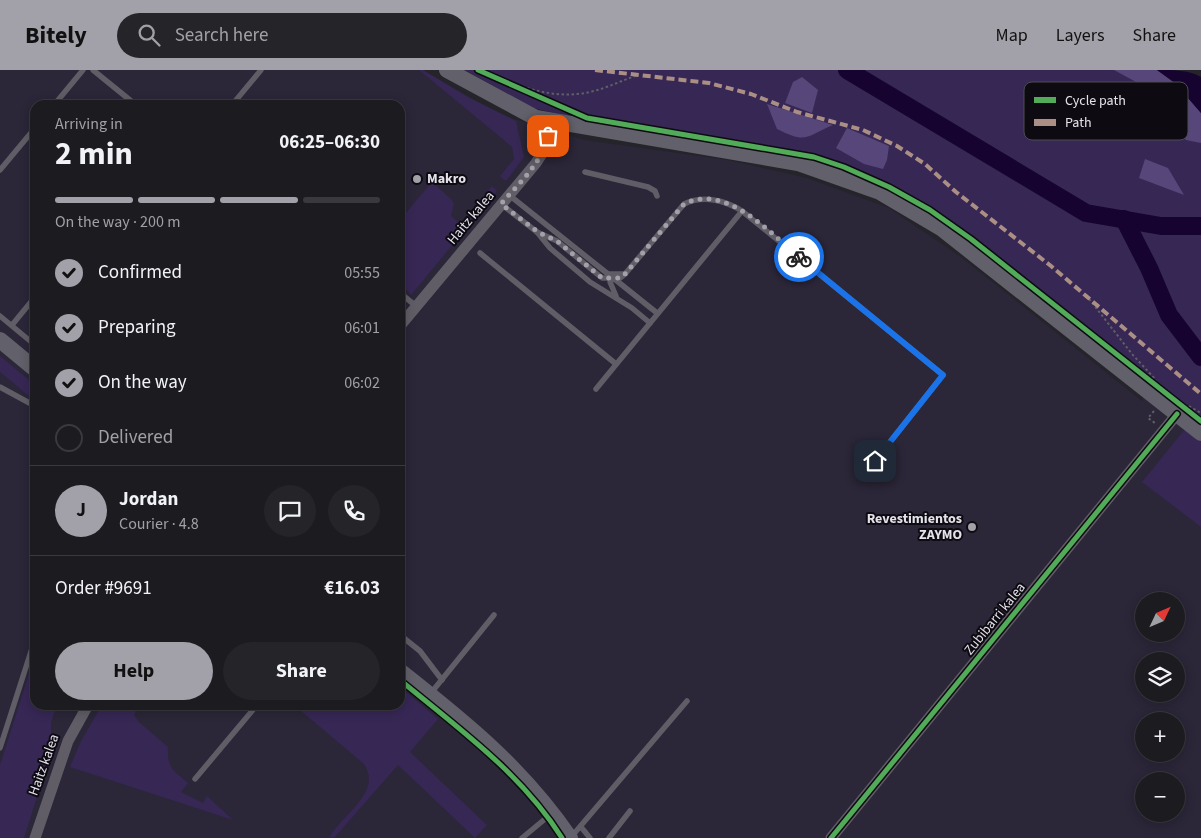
<!DOCTYPE html>
<meta charset="utf-8">
<style>
body{margin:0;font-family:"Source Sans 3",sans-serif;background:#252429;color:#f1f3f6;height:100vh;display:flex;flex-direction:column;font-size:19px;white-space:nowrap}
*{box-sizing:border-box;margin:0}
p{font-size:16px;color:#a0a1a5}
.icon{flex:none;width:28px;height:28px;fill:none;stroke:currentColor;stroke-width:2;stroke-linecap:round;stroke-linejoin:round}
.map{position:relative;flex:1;overflow:hidden}
.sheet{position:absolute;left:30px;top:30px;width:375px;height:610px;display:flex;flex-direction:column;background:#1c1b20;border-radius:15px;box-shadow:0 2px 12px #0003,0 0 0 1px #3a393e}
.sheet>*{flex:none}
.needle{width:32px;rotate:46deg}
.buttons{position:absolute;left:1135px;top:522px;display:grid;gap:10px}
.buttons a{display:grid;place-items:center;width:50px;height:50px;border-radius:50%;background:#1c1b20;box-shadow:0 2px 12px #0003,0 0 0 1px #3a393e;font-size:25px}
.pin{position:absolute;display:grid;place-items:center;width:42px;height:42px;color:#fff;margin:-21px;border-radius:10px;box-shadow:0 2px 8px #0006}
.courier{position:absolute;display:grid;place-items:center;width:50px;height:50px;margin:-25px;border:4px solid #1a73e8;border-radius:50%;background:#fff;color:#222;box-shadow:0 1px 6px #0007}
.head em{font-style:normal;font-weight:700}
.head div{display:flex;flex-direction:column-reverse}
.head{display:flex;align-items:center;justify-content:space-between;height:85px;padding:0 25px}
h1{font-size:32px;font-weight:700;line-height:38px}
.bar{display:grid;grid-template-columns:repeat(4,1fr);gap:8px 5px;align-content:center;height:60px;padding:0 25px}
.bar i{height:6px;border-radius:4px;background:#3a393e}
.bar .on{background:#a2a0a8}
.bar p{grid-column:span 4}
.line{display:flex;align-items:center;gap:12px;padding:0 25px;border-top:1px solid #3a393e}
.line div{flex:1}
.round{display:grid;place-items:center;flex:none;width:52px;height:52px;border-radius:26px;background:#252429}
ol{padding:0 25px;list-style:none}
li{display:flex;align-items:center;gap:15px;height:55px}
li p{margin-inline-start:auto}
li .icon{padding:5px;border-radius:50%;background:#a2a0a8;color:#111;stroke-width:4}
li:last-child{color:#a0a1a5}
li i{width:28px;height:28px;border:2px solid #3a393e;border-radius:50%}
.button{display:flex;gap:10px;margin-top:auto;padding:10px 25px}
.button a{flex:1;height:58px;border-radius:30px;background:#a2a0a8;color:#111;font-size:20px;font-weight:700;line-height:58px;text-align:center}
.button a+a{background:#252429;color:#f1f3f6}
header{display:flex;align-items:center;gap:30px;box-sizing:border-box;height:70px;padding:0 25px;background:#a2a0a8;color:#111}
header strong{font-size:24px}
nav{display:flex;gap:28px;margin-inline-start:auto;font-size:18px}
.search{width:350px;height:45px;background:#252429;display:flex;align-items:center;gap:12px;box-sizing:border-box;padding:0 18px;border-radius:28px;color:#a0a1a5;font-size:19px}
.map>svg:first-child{display:block}
</style>
<header>
<strong>Bitely</strong>
<div class="search"><svg class="icon" aria-label="search" viewBox="0 0 24 24"><circle cx="10" cy="10" r="6"/><path d="M15 15l6 6"/></svg>Search here</div>
<nav><a>Map</a><a>Layers</a><a>Share</a></nav>
</header>
<div class="map">
<svg width="1201" height="768" viewBox="0 0 1201 768">
<rect width="100%" height="100%" fill="#25242a"/>
<path fill="#2b2638" fill-rule="evenodd" d="M0 0H423L490 39 511 48 584 70 728 90 807 108 889 138 961 187 1142 331 1150 308 1201 348V768H0ZM35 35H400V635H35ZM1144 531H1176V564H1144ZM1144 591H1176V624H1144ZM1144 651H1176V684H1144ZM1144 711H1176V744H1144Z"/>
<g fill="#362754">
<path d="M419 0H423L468 27 516 51 524 87 507 110H504L500 106 514 89 512 77Z"/>
<path d="M465 0H1157L1201 43V348L951 152C918 130 883 107 844 94 793 77 738 71 685 62 646 56 606 53 569 40L567 46 533 38Z"/>
<path d="M432 112 452 130 454 134 451 146 460 154 492 116 497 121 411 225 400 212V150Z"/>
<path d="M0 286 35 315V331L0 302Z"/>
<path d="M1185 359 1201 372V457L1142 412Z"/>
<path d="M35 585V635H59C50 648 49 659 54 674L24 768H0V695Z"/>
<path d="M400 617 438 649 410 682 487 755 475 768 398 695 335 767 329 768C341 745 383 723 364 694L294 635H400Z"/>
<path d="M102 635H138L134 645 139 652 168 677C167 698 173 700 188 713L181 722 203 733 207 726 233 750 70 697 81 671Z"/>
</g>
<g fill="#56467a">
<path d="M1114 0H1157L1175 13 1201 43V73L1186 70 1160 41 1147 18Z"/>
<path d="M802 7 818 20 812 43 785 33 793 12Z"/>
<path d="M767 34 833 55C805 67 807 74 777 59Z"/>
<path d="M847 58 889 76 887 90 883 99 864 94 836 78Z"/>
<path d="M1145 89 1168 98 1184 125 1139 108Z"/>
</g>
<path fill="#160330" d="M1157 0C1172 0 1190 0 1201 7V43L1175 13Z"/>
<g fill="none" stroke-linecap="round" stroke-linejoin="round">
<g stroke="#160330" stroke-width="18">
<path d="M847 0 1086 143 1161 156H1201"/>
<path d="M1124 149 1149 198 1169 245 1201 287"/>
</g>
<g stroke="#605e66" stroke-width="2" stroke-dasharray="2.5 2.5" stroke-linecap="butt">
<path d="M486 0C518 18 558 31 594 21 609 17 623 10 638 5"/>
<path d="M1086 225 1132 284 1156 310"/>
<path d="M1189 336 1201 343"/>
<path d="M1154 341 1148 348 1155 353"/>
</g>
<g stroke="#605d66" stroke-width="5.5">
<path d="M93 0 136 35"/>
<path d="M54 35 83 0"/>
<path d="M232 35 261 0"/>
<path d="M0 100 35 58"/>
<path d="M585 102 648 117 655 121 657 126"/>
<path d="M509 125 608 204H625L620 208H602L557 171 537 162"/>
<path d="M501 134 537 162 550 178 590 212 632 238 650 253"/>
<path d="M480 183 616 294"/>
<path d="M625 204 684 134C703 125 725 130 742 141L943 305 875 391"/>
<path d="M615 206 610 212 616 226"/>
<path d="M612 207 657 243"/>
<path d="M400 223 416 236"/>
<path d="M0 246 35 275"/>
<path d="M12 255 35 227"/>
<path d="M0 317 35 336"/>
<path d="M596 319 742 141"/>
<path d="M400 565 420 581 442 610"/>
<path d="M431 623 494 545"/>
<path d="M0 678 35 569"/>
<path d="M195 709 257 635"/>
<path d="M581 757 590 768"/>
<path d="M572 766 687 631"/>
<path d="M522 768 551 744"/>
<path d="M609 768 630 741"/>
</g>
<g stroke="#605d66" stroke-width="11">
<path d="M400 256 536 93 545 79 551 52"/>
<path d="M35 768 68 671 88 635"/>
<path d="M831 768 1177 344"/>
</g>
<g stroke="#62606a" stroke-width="16">
<path d="M447 0 536 48 798 93 880 122 941 158 1201 363"/>
<path d="M0 270 35 299"/>
<path d="M400 601C466 653 522 698 570 768"/>
</g>
<path stroke="#ac8f84" stroke-width="4" stroke-dasharray="8 4" stroke-linecap="butt" d="M595 0 709 13 751 24 797 42 863 60 897 76 925 94 956 122 1051 196 1201 324"/>
<g stroke="#0d0b11" stroke-width="8">
<g id="cycleway">
<path d="M478 0 587 48 814 87 844 97 889 117 930 140 971 169 1201 351"/>
<path d="M400 610C458 658 521 703 562 768"/>
<path d="M831 768 1177 344"/>
</g>
</g>
<use href="#cycleway" stroke="#51ab58" stroke-width="5"/>
</g>
<g fill="none" stroke-linecap="round" stroke-linejoin="round">
<path stroke="#a2a0a8" stroke-width="5" stroke-dasharray="0 9" d="M548 66C542 93 519 113 501 134L538 162 557 171 602 208H620L625 204 684 134C726 113 770 163 799 187"/>
<path stroke="#1a73e8" stroke-width="6" d="M799 187 943 305 875 391"/>
</g>
<g fill="#a2a0a8" stroke="#0d0b11" stroke-width="2">
<circle cx="417" cy="109" r="5"/>
<circle cx="972" cy="457" r="5"/>
</g>
<g text-anchor="middle" dominant-baseline="central" stroke-width="4" stroke-linejoin="round" paint-order="stroke">
<g font-size="14" font-weight="bold" fill="#e5e2ec" stroke="#0d0b11" text-anchor="start">
<text x="427" y="109">Makro</text>
<text x="962" y="449" text-anchor="end">Revestimientos<tspan x="962" dy="16">ZAYMO</tspan></text>
</g>
<g font-size="14" fill="#e5e2ec" stroke="#0d0b11">
<text transform="translate(471 148) rotate(-50)">Haitz kalea</text>
<text transform="translate(995 549) rotate(-51)">Zubibarri kalea</text>
<text transform="translate(44 695) rotate(-70)">Haitz kalea</text>
</g>
</g>
<rect x="1024" y="12" width="164" height="58" rx="8" fill="#0d0b11" stroke="#4e4c53" stroke-width="1"/>
<rect x="1034" y="27" width="22" height="6" fill="#51ab58"/>
<rect x="1034" y="49" width="22" height="7" fill="#ac8f84"/>
<g font-size="14" fill="#e5e2ec">
<text x="1065" y="35">Cycle path</text>
<text x="1065" y="57">Path</text>
</g>
</svg>
<div class="buttons">
<a><svg class="needle" viewBox="-14 -14 28 28"><path d="M0-13l5 13h-10z" fill="#e53935"/><path d="M0 13l5-13h-10z" fill="#a0a1a5"/></svg></a>
<a><svg class="icon" aria-label="layers" viewBox="0 0 24 24"><path d="M12 4l9 5-9 5-9-5zM3 14l9 5 9-5"/></svg></a>
<a>+</a>
<a>−</a>
</div>
<div class="pin" style="left:548px;top:66px;background:#ea580c"><svg class="icon" aria-label="bag" viewBox="0 0 24 24"><path d="M5 8h14l-1 12H6zM9 8a3 3 0 0 1 6 0"/></svg></div>
<div class="pin" style="left:875px;top:391px;background:#1f2937"><svg class="icon" aria-label="home" viewBox="0 0 24 24"><path d="M3 11l9-7 9 7M6 9v11h12V9"/></svg></div>
<div class="courier" style="left:799px;top:187px"><svg class="icon" aria-label="bike" viewBox="0 0 24 24"><circle cx="6" cy="16" r="4"/><circle cx="18" cy="16" r="4"/><path d="M6 16l4-8h5l3 8M10 8l3 8H6M13 5h3"/></svg></div>
<section class="sheet">
<div class="head"><div><h1>2 min</h1><p>Arriving in</p></div><em>06:25–06:30</em></div>
<div class="bar"><i class="on"></i><i class="on"></i><i class="on"></i><i></i><p>On the way · 200 m</p></div>
<ol>
<li><svg class="icon" aria-label="check" viewBox="0 0 24 24"><path d="M5 12l5 5 9-10"/></svg>Confirmed<p>05:55</p></li>
<li><svg class="icon" aria-label="check" viewBox="0 0 24 24"><path d="M5 12l5 5 9-10"/></svg>Preparing<p>06:01</p></li>
<li><svg class="icon" aria-label="check" viewBox="0 0 24 24"><path d="M5 12l5 5 9-10"/></svg>On the way<p>06:02</p></li>
<li><i></i>Delivered</li>
</ol>
<div class="line" style="height:90px"><b class="round" style="background:#a2a0a8;color:#111">J</b><div><b>Jordan</b><p>Courier · 4.8</p></div><a class="round"><svg class="icon" aria-label="chat" viewBox="0 0 24 24"><path d="M4 5h16v11H9l-5 4z"/></svg></a><a class="round"><svg class="icon" aria-label="phone" viewBox="0 0 24 24"><path d="M5 4h4l2 5-3 2q2 4 5 5l2-3 5 2v4C11 20 4 13 5 4z"/></svg></a></div>
<div class="line" style="height:65px"><div>Order #9691</div><b>€16.03</b></div>
<div class="button"><a>Help</a><a>Share</a></div>
</section>
</div>
